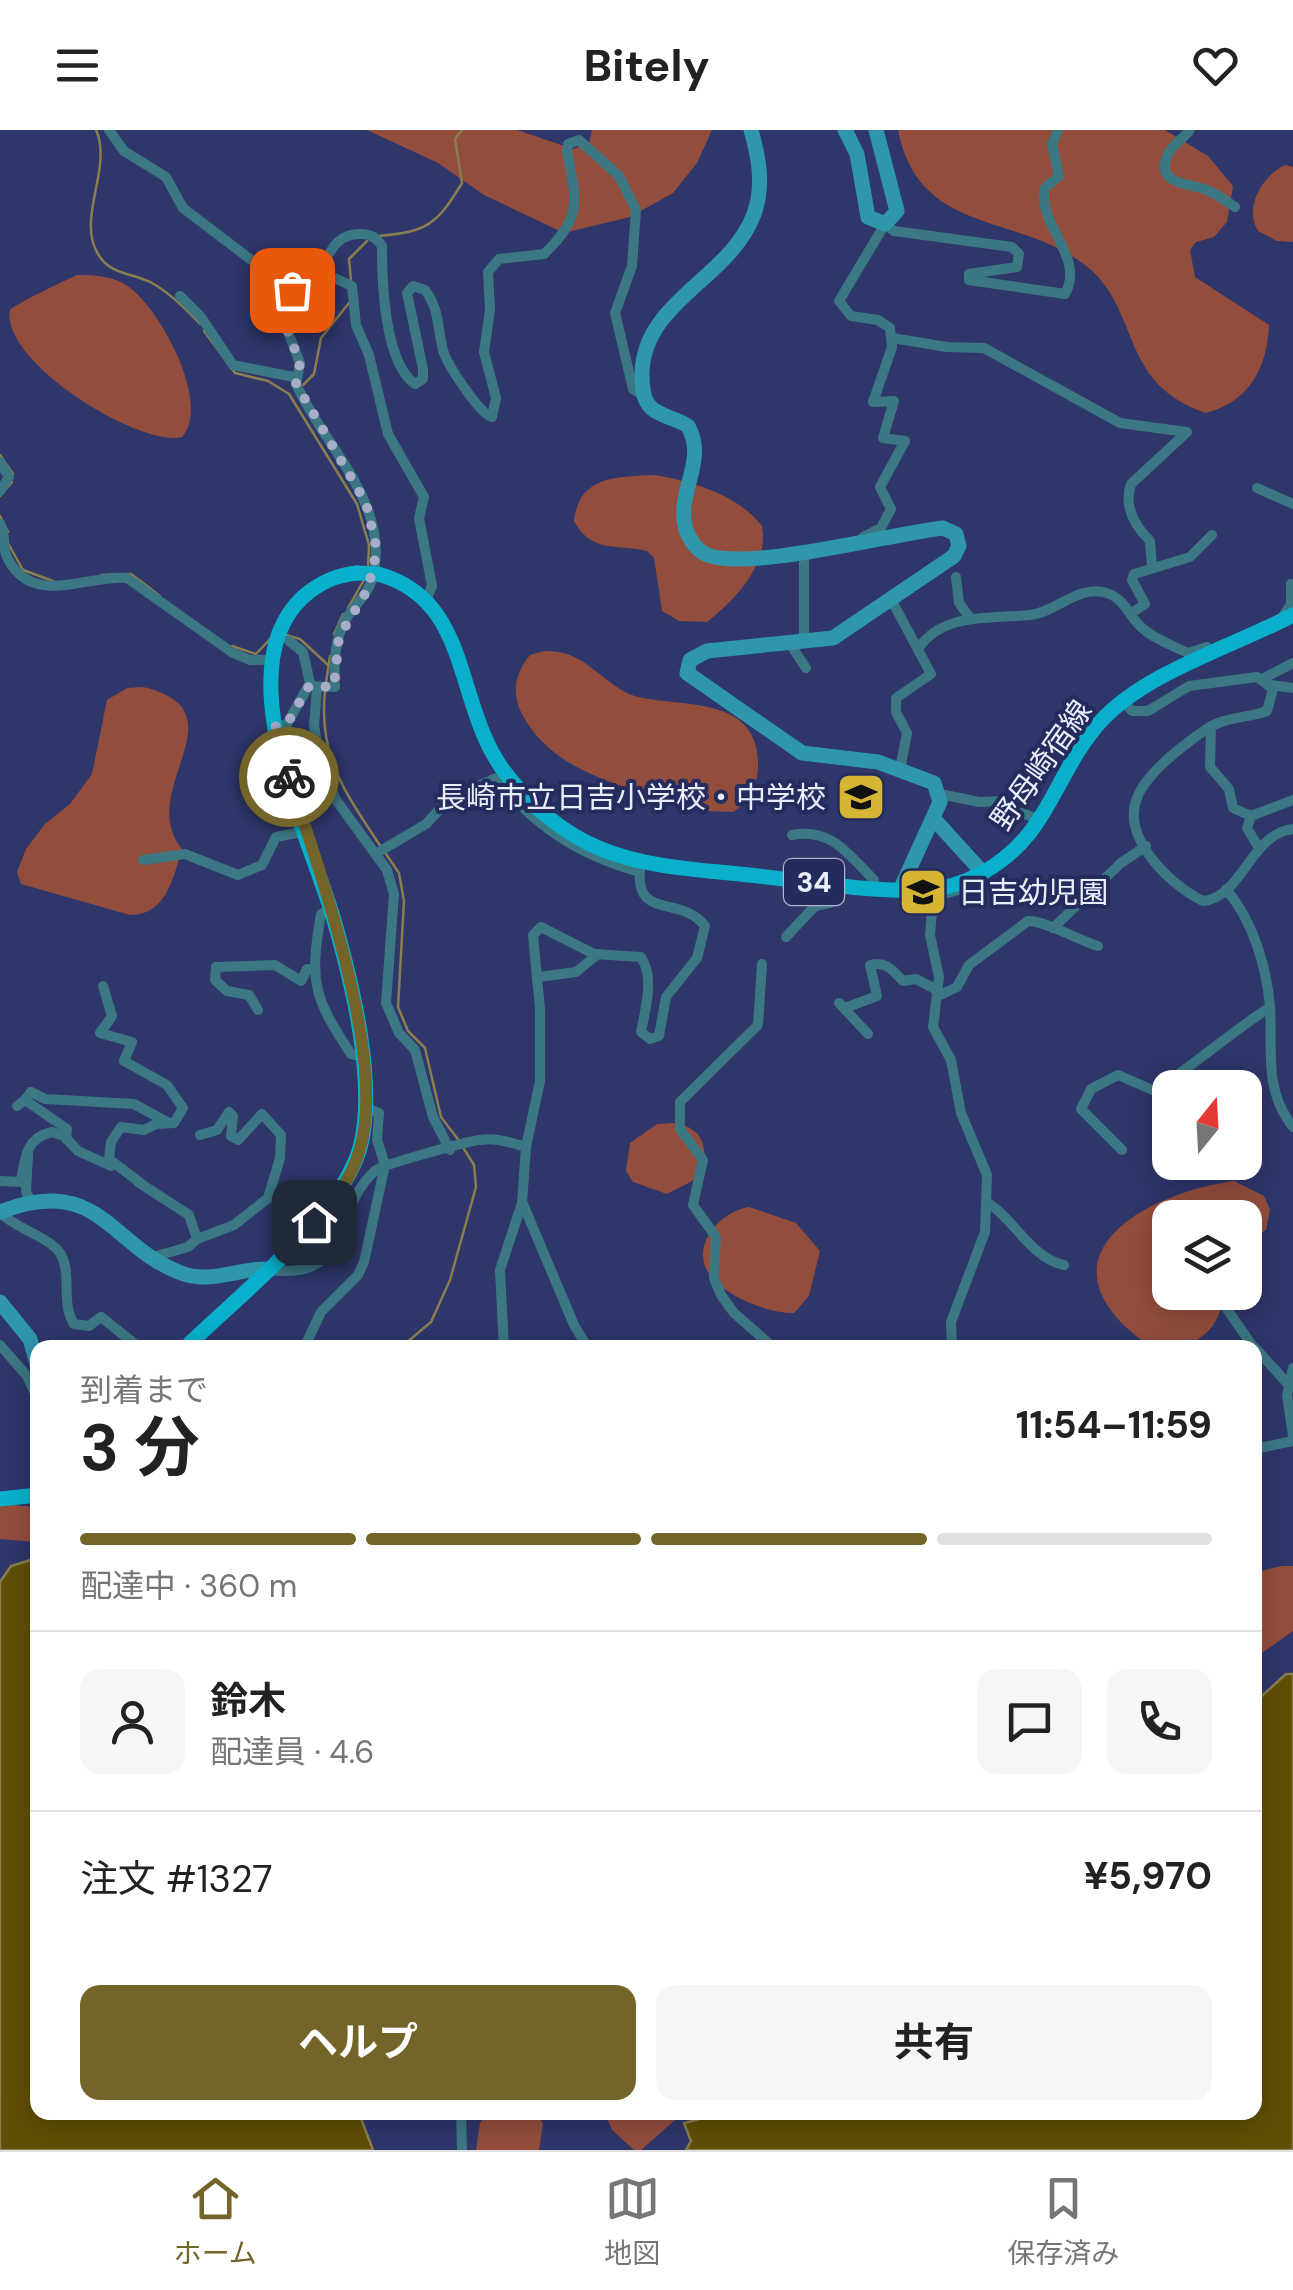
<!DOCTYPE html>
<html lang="ja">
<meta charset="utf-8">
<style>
body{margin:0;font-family:"DM Sans","Noto Sans JP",sans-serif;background:#f6f6f6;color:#222;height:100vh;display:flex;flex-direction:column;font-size:38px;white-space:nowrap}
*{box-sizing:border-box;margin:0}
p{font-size:32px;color:#767676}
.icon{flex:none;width:55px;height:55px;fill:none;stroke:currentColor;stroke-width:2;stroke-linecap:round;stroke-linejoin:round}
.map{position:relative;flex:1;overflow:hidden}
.panel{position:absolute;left:30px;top:1210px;width:1232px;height:780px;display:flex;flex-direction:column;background:#fff;border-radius:20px;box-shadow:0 5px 25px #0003}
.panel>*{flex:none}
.needle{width:65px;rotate:18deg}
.controls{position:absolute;left:1152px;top:940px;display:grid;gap:20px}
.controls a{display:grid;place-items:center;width:110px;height:110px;border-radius:20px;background:#fff;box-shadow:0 5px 25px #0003;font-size:50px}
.pin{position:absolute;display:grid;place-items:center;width:85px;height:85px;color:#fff;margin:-42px;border-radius:20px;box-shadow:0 5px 15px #0006}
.courier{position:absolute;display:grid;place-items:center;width:100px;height:100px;margin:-50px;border:8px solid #73642a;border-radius:50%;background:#fff;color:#222;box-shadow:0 2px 12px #0007}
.overview em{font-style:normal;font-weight:700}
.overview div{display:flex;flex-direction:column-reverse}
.overview{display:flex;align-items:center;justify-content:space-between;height:170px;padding:0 50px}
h1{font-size:65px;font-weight:700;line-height:75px}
.bar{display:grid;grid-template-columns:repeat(4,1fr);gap:15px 10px;align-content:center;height:120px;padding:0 50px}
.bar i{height:12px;border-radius:8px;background:#e0e0e0}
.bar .active{background:#73642a}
.bar p{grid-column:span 4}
.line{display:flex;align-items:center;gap:25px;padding:0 50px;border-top:2px solid #e0e0e0}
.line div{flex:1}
.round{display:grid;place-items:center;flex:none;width:105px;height:105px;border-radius:20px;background:#f6f6f6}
.primary-button{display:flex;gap:20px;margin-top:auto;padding:20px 50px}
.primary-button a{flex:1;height:115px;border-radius:20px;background:#73642a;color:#fff;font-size:40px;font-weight:700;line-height:115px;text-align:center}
.primary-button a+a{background:#f6f6f6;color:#222}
header{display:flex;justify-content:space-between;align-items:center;height:130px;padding:0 50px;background:#fff;font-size:45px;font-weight:700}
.menu{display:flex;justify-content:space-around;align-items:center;height:140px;border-top:2px solid #e0e0e0;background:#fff;font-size:28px;color:#767676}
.menu a{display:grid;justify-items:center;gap:5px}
.menu .active{color:#73642a}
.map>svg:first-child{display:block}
</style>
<header><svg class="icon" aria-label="menu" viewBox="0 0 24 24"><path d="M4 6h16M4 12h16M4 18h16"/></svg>Bitely<svg class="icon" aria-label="heart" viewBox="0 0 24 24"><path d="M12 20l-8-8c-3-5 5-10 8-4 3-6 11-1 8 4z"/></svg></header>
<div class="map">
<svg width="1293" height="2020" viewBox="0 0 1293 2020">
<rect width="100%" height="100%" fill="#2e366a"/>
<g fill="#934d3d">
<path d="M367 0H517L573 19 589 13 592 0H712L697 33 673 63 630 87 564 103 484 65 438 33Z"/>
<path d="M898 0H1165L1208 26 1233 56 1227 92 1214 107 1196 112 1190 120 1195 147 1269 195C1267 238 1250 271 1206 283 1117 253 1142 179 1085 135 1016 82 919 106 898 0Z"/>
<path d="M1285 35 1293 37V112L1277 111 1258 101C1243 77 1263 45 1285 35Z"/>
<path d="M77 145C95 145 114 146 129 157 160 179 212 274 182 307 141 318 0 232 10 180 15 174 66 150 77 145Z"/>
<path d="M655 345C693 352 737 364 762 396 770 434 734 471 707 492L679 491 662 481 654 428 647 421C616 414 591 423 574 391 579 345 617 347 655 345Z"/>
<path d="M544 521C582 520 595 545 625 562 661 582 761 556 758 637 757 657 750 671 733 682L707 681C641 659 555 650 521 582 511 561 516 542 530 525Z"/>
<path d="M143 557C246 581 134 660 182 719 173 749 166 785 130 785L21 754 17 742 26 719 45 694 70 674 92 644 107 570 127 558Z"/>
<path d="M673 993C705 998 708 1018 702 1046L667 1064 633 1052 626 1041 630 1013 657 994Z"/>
<path d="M1234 1051 1264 1066 1270 1080 1266 1100 1245 1113V1088H1170V1162L1223 1163C1222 1204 1187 1225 1148 1215 1030 1130 1140 1064 1234 1051Z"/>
<path d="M749 1077 796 1093 820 1121 809 1166 794 1183C769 1183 733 1169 715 1151 685 1122 717 1082 749 1077Z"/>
<path d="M0 1374 37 1377V1412L0 1409Z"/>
<path d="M1282 1436H1293V1501L1255 1528V1442Z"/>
<path d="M487 1983H534L543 1993 539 2020H476L480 1993Z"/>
<path d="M605 1983 606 1982 683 1983 641 2020H634L612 2000Z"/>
</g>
<g fill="#5f4e04" stroke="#897e4e" stroke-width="2.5">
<path d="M37 1428 38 1982 359 1983 373 2020H0V1452L11 1436Z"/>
<path d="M1286 1544H1293V2020H686L691 2011 684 1993 723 1983 1255 1982V1572Z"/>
</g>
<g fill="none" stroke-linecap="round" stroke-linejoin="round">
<g stroke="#897e4e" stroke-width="2.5">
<path d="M96 0C113 38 76 88 98 124 111 146 132 142 152 153 170 163 186 179 200 194"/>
<path d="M378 106C428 102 437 94 462 53L455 9 462 0"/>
<path d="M351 150 349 129 367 111"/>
<path d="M204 201 235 243 268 251 289 264 357 374 369 415 368 438"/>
<path d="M303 255 314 244 321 208 349 173"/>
<path d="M0 325 13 344"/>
<path d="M0 366 12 352"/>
<path d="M0 386 8 402"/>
<path d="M9 415 23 440 53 451"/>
<path d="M101 445 131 444 160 466"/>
<path d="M348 478 364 450"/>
<path d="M334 504 343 484"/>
<path d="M286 505 300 509 328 535"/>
<path d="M232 516 256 524 273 506"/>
<path d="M326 553 330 526"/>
<path d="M325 561C318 628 346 663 381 717"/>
<path d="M386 724 399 743 404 771 398 877 408 901 425 918 441 987 460 1012"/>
<path d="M400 1218 431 1192 450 1150 476 1057 474 1035 464 1019"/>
</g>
<g stroke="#3c7784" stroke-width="10">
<path d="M109 0 124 21 166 47 183 78 292 161"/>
<path d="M1190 0C1184 8 1173 14 1168 24 1154 55 1189 53 1207 60 1217 64 1226 71 1235 77"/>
<path d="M319 141 352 156 356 195 369 225 388 304 424 367 419 388 432 456 427 468"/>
<path d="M180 166 201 187 233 235 294 247"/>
<path d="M892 208 947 217 984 218 1120 293 1187 302 1131 354C1123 377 1135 396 1150 411L1152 435"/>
<path d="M0 332 9 347 0 361"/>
<path d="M1257 358 1293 374"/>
<path d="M0 394C7 405 1 419 9 431 35 477 89 444 127 448L233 523 250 530H273"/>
<path d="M863 407 881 398 891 379 880 357 905 311 883 308 894 271 873 272 892 217 890 198 878 190 851 186 839 171 885 94 894 101 1012 117 1019 124 1017 137 969 144V150L1065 164C1086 127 1036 94 1045 58L1059 46 1052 14 1058 0"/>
<path d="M804 422V505L809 511"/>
<path d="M956 447 959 473 970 488"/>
<path d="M892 471 931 544 896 568V582L907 603 900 640"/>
<path d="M1132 483 1145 474 1132 450 1134 444 1190 427 1212 405"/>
<path d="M1280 491 1291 474V454"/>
<path d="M790 514 806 538"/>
<path d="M918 519C942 482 992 489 1030 485 1054 483 1078 456 1103 462 1125 467 1127 484 1141 497 1154 509 1173 516 1188 523L1207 517"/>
<path d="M1264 548 1293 533"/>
<path d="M1271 555 1293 558"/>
<path d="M309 556 335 557C334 534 334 510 346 489 354 475 367 466 372 450 393 375 324 317 296 254L300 233 276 171C284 160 293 164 304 157 329 143 325 102 362 104 371 104 377 108 382 116 382 151 384 232 415 254L423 249V239L407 163 413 156 425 160C440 180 437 197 443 220 446 233 481 286 492 287L496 268 484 222 490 180 488 142 499 129 544 124C584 86 576 69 567 21L568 14 579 10 619 46 636 80 632 136 615 183 633 259 644 266"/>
<path d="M317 557 314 596 321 635 336 670 387 740 394 764 386 873 399 903 415 920 433 987 450 1020"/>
<path d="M1123 572 1132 581H1148L1189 556 1257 547 1273 559 1267 581C1249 588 1225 587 1208 598 1186 613 1146 643 1137 668 1121 708 1171 756 1203 771 1243 767 1250 704 1293 699"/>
<path d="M1211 596 1210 637 1229 659 1233 678 1251 686 1247 698 1259 718"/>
<path d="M275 597 287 594 310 553 303 522 289 511"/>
<path d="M940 664 979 672 1006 671 1016 681 1041 690"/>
<path d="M1251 686 1293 670"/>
<path d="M792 705C831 697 849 725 874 750L875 758"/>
<path d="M377 723 426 694 450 668 496 648C535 697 579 725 640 742"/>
<path d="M143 730 185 724 238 745 262 735 276 707 306 701"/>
<path d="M1226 759C1253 791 1266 835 1270 876 1273 919 1263 960 1293 997"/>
<path d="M924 769 986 753 983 743"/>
<path d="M933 769 930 805 939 847 933 897 951 930 961 983 987 1045 985 1102 951 1192 952 1218"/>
<path d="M331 779 321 784C309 853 314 868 351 924L361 926"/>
<path d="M1053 798 1121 733 1146 716"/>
<path d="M786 807 815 776 830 773 831 754"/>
<path d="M762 834 758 895 680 972V999L703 1030 693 1075 716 1107 714 1148 721 1165 734 1183 774 1218"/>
<path d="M539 847 576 842 598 824"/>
<path d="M103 856 112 886 100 903 132 912 124 931 167 955 183 978 174 993 156 994 144 1000 121 997 111 1012 109 1029 143 1055"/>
<path d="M938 866 957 857 969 835 1028 791C1044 790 1078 810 1098 816"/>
<path d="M839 873 868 904"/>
<path d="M845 878 877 866 870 835C887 831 892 840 903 851L916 849 937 860"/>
<path d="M258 880 249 865 227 861 215 850 216 837 275 835 301 851 307 839 315 840"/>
<path d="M25 970 31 962 45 969 134 974 167 992"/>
<path d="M17 976 25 970 67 999 66 1009"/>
<path d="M1122 1020 1081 979 1091 959 1118 945 1155 961C1195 934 1229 904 1270 877"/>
<path d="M28 1024 26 1062 33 1074"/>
<path d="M0 1051 21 1052C25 1029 25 1008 52 1002L64 1006 78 1021 111 1036"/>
<path d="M138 1052 189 1085 197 1109 188 1117 153 1127"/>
<path d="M987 1072C1014 1089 1032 1129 1064 1135"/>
<path d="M523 1074 574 1195 588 1218"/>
<path d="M0 1083C17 1099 49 1107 60 1123 73 1144 60 1172 74 1194L89 1196 101 1187 140 1218"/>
<path d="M197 1109 234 1095 268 1068 280 1028 281 1005 262 984 238 1010 231 1006 233 986 229 982 217 1000 200 1005"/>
<path d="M269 1140C355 1151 329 1081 376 1040 382 1035 468 1011 480 1010 495 1007 512 1013 526 1017"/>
<path d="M1215 1162 1254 1218"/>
<path d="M0 1215 27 1246 38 1270"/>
<path d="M304 1218 321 1182 358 1145 364 1132 385 1035 377 1010 379 983 365 977"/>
<path d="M504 1218 500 1140 522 1073 526 1017 540 951V879L533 805 541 797 594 824 641 827C655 848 645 880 641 902L650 909 659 906 666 867 697 828 705 796C679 763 631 793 641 732"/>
<path d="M1255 1218 1289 1255"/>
<path d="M1293 1238 1287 1265 1293 1306"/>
<path d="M1255 1319 1293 1311"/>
<path d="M461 1982 462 2020"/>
</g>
<g stroke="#2e97ac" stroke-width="15">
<path d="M751 0C759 28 764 56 754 84 730 149 643 171 642 244 642 254 642 266 648 274 656 286 676 288 688 296 708 332 675 362 686 400 690 410 695 419 705 424 745 443 894 403 943 398L956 404 959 416 954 426 833 508 707 521 690 530 687 543 802 623 878 632 934 653 940 672 900 760"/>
<path d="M845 0 857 24 868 87 885 94 897 81 876 0"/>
<path d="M934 689 983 743"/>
<path d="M0 1082C99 1043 111 1117 181 1143 209 1154 237 1139 265 1139"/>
<path d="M0 1172 30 1209 38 1237"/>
</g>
<g stroke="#08b0cb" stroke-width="15">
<path d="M378 444C474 470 453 578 507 645 531 676 564 704 601 719 650 739 706 740 758 746 812 752 869 762 924 760 944 759 964 753 982 743 1051 705 1053 644 1101 591 1146 542 1234 516 1293 485"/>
<path d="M185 1218C237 1167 345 1083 361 1014 376 949 352 853 334 790 310 707 225 539 303 467 319 453 335 445 357 443"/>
<path d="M0 1369 38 1365"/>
</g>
<path stroke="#08b0cb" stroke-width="15" d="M357 443 378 444"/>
</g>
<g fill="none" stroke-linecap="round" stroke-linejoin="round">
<path stroke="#a8aec8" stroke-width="10" stroke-dasharray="0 18" d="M289 647 274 597 287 594 309 556 334 557 339 507 368 459 377 420 366 373 296 254 300 233 276 171 292 160"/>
<path stroke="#73642a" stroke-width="12" d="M289 647C318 738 389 930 359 1022 351 1049 334 1072 314 1092"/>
</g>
<defs>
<g id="school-square" transform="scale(2.5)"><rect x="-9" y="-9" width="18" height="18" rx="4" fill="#d6b534" stroke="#242c5e"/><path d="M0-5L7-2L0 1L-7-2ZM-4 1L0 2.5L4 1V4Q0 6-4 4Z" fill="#111"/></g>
</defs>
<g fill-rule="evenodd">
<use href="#school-square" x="861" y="667"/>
<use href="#school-square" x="923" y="762"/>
</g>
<g text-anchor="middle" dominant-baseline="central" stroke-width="8" stroke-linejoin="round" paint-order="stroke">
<rect fill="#242c5e" stroke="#afb4cc" stroke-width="2.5" x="784" y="729" width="60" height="46" rx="8"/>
<g font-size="28" font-weight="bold" fill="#eaeefb">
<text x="814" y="752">34</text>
</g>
<g font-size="30" fill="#eaeefb" stroke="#242c5e">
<text transform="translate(1041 635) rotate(-55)">野母崎宿線</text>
</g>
<g font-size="30" fill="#eaeefb" stroke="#242c5e" text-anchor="end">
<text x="826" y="667">長崎市立日吉小学校・中学校</text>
<text x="958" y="762" text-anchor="start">日吉幼児園</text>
</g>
</g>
</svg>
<div class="controls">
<a><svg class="needle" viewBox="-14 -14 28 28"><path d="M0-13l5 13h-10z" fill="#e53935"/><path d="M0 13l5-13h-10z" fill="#767676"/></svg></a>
<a><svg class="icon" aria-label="layers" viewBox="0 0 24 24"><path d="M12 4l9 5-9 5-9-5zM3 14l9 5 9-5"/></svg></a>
</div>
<div class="pin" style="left:292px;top:160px;background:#ea580c"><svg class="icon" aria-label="bag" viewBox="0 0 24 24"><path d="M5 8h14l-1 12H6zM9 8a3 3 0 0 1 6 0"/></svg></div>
<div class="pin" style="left:314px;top:1092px;background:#1f2937"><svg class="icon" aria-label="home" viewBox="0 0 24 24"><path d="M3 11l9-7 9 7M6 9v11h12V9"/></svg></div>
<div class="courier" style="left:289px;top:647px"><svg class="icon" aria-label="bike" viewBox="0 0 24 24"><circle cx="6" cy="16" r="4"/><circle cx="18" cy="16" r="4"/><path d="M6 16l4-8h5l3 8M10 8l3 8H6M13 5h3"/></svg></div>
<section class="panel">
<div class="overview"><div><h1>3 分</h1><p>到着まで</p></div><em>11:54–11:59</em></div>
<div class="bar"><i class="active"></i><i class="active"></i><i class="active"></i><i></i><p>配達中 · 360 m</p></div>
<div class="line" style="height:180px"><a class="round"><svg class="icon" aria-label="person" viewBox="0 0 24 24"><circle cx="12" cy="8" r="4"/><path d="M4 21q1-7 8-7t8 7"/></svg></a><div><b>鈴木</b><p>配達員 · 4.6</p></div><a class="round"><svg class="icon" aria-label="chat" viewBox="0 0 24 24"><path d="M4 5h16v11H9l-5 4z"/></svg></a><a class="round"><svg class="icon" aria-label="phone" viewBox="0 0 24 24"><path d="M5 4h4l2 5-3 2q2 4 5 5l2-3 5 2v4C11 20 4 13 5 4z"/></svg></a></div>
<div class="line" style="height:130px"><div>注文 #1327</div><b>¥5,970</b></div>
<div class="primary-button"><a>ヘルプ</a><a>共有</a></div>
</section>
</div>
<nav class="menu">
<a class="active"><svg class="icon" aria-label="home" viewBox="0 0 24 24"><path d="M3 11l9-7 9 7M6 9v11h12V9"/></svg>ホーム</a>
<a><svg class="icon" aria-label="map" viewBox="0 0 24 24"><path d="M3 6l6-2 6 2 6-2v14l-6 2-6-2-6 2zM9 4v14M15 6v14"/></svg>地図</a>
<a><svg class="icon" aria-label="saved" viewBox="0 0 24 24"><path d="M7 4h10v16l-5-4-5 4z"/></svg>保存済み</a>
</nav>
